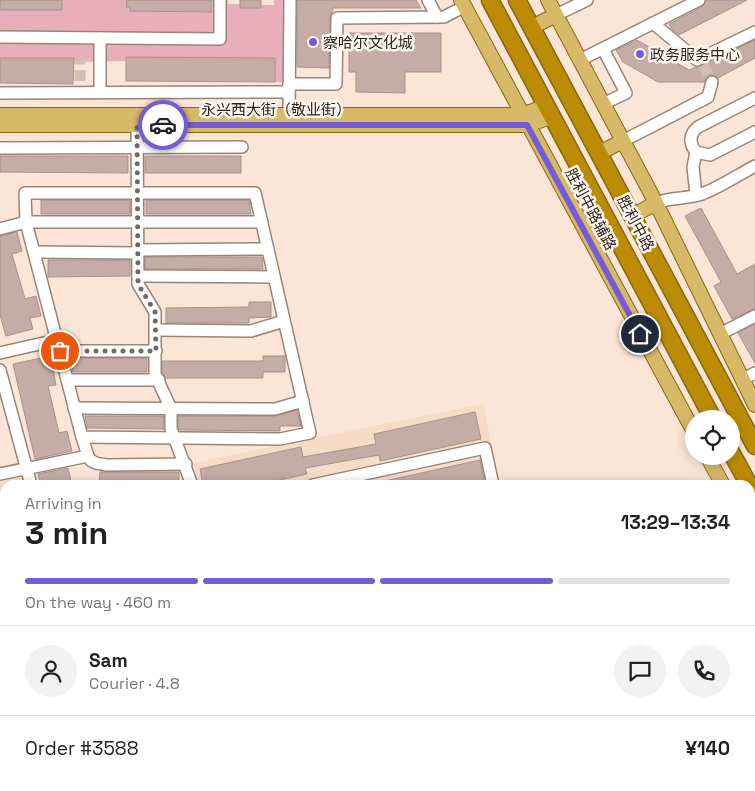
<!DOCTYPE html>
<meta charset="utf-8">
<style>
body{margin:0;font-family:"Space Grotesk","Noto Sans SC",sans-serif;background:#f2f2f2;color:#222;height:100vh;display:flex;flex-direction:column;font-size:19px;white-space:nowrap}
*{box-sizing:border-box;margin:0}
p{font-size:16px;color:#767676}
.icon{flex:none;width:28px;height:28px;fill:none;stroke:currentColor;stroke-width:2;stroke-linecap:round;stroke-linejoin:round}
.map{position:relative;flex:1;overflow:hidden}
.side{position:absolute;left:0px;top:480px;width:755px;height:311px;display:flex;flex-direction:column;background:#fff;border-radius:15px 15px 0 0;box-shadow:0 2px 12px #0003}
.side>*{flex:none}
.fabs{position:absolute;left:685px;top:410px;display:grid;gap:10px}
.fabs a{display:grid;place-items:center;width:55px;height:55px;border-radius:50%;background:#fff;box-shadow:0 2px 12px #0003;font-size:25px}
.pin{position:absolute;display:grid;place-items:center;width:42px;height:42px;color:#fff;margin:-21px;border:2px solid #fff;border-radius:50%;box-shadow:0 1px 5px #0007}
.courier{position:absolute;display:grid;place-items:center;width:50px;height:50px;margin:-25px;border:4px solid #755cd6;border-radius:50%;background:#fff;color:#222;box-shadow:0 1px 6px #0007}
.summary em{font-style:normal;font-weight:600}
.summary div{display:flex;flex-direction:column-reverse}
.summary{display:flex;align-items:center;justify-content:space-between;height:85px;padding:0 25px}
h1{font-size:32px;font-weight:600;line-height:38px}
.bar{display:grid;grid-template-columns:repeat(4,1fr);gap:8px 5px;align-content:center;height:60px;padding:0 25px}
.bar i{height:6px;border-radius:4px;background:#e0e0e0}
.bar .on{background:#755cd6}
.bar p{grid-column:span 4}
.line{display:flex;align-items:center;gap:12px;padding:0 25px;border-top:1px solid #e0e0e0}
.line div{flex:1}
.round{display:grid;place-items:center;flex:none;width:52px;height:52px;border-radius:26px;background:#f2f2f2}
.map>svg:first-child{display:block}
</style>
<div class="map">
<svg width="755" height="791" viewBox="0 0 755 791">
<rect width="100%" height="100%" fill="#fae5d6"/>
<g fill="#f6dbc6">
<path d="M483 404 500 485H198L193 463Z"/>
<path d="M0 658H5V786H705V791H0Z"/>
</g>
<path fill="#e8aeb9" d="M62 0H127L126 7H130V11L213 12 214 9H218V0H228V4H240L241 8H261V5H274V0H286L285 82H275V58L73 62 0 58V10H61Z"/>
<g fill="#c5aca6" stroke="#aa918c">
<rect x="0" y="0" width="62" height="10"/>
<path d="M127 0H212V12L130 11V7H126Z"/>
<rect x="240" y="0" width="21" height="8"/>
<path d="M297 0H416L421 8H333L330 18 329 68 297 67Z"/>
<path d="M706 0H747L679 35 671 28 669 24 702 7Z"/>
<path d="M349 33H441V72H405V93L356 92V72H349Z"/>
<path d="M637 40 689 70 755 40V58L718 78 710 75 704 82H658L623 62 616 50Z"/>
<path d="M126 57 275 58V82L126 81Z"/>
<path d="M0 58H74L73 84 0 83Z"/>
<path d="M0 156H128V173L0 172Z"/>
<rect x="145" y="156" width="96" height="17"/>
<rect x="41" y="200" width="89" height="14"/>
<path d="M146 200H249L251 214H146Z"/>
<path d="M701 208 737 274 755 264V309L732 319 714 286 721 282 685 216Z"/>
<path d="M17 232 22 251 12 254 25 299 36 296 41 316 30 318 33 329 6 336 0 315V236Z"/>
<path d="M145 257H262L263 269H145Z"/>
<path d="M48 260H130V276L48 277Z"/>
<path d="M249 302H271V317L249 318V323H166V308L249 307Z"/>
<path d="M755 324V363L738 333Z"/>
<path d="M263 356H285V372H263V378H166L162 372V361H263Z"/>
<path d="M41 358 44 367 52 365 56 385 48 386 59 433 67 431 72 451 35 459 13 364Z"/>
<path d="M69 358H147V372H73Z"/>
<path d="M297 410 301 426H280V431L180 430 178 428V416H275Z"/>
<path d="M475 412 481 439 380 461 379 455 305 468 307 474 257 485H203L200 469 301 447 303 457 376 444 374 434Z"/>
<path d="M85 416H164V429L87 428Z"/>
<path d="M480 460 485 485H380V482Z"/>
<path d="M68 468 72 485H41L38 474Z"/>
<path d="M100 472H179V485H99Z"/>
</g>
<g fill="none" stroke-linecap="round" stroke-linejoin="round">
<g stroke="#d1bfb1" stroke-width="11" stroke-dasharray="11 5.5" stroke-linecap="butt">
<path d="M703 65 712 82"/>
<path d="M80 81V60"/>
</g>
<g stroke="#988577" stroke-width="14">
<g id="minor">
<path d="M428 0 437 17"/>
<path d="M556 15 587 0"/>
<path d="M653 23 697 60 755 32"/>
<path d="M0 37 220 39V0"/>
<path d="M100 38V92"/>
<path d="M603 49 626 93 603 104"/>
<path d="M580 60 699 0"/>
<path d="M289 84H336L337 18 444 17 465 6"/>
<path d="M0 93 289 92"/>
<path d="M755 98 698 127C689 134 689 144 696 152L710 155 755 132"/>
<path d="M289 114 290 0"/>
<path d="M137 125 138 284 155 312V374L171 409V429L192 485"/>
<path d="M623 141 708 97 712 82"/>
<path d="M0 148 242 147"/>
<path d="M25 193H255L310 433 280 439 82 437 26 222Z"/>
<path d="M696 195 693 167 696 152"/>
<path d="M656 203C671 197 687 199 702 194 720 187 738 175 755 166"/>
<path d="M0 229 26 222H262"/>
<path d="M137 250 268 249"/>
<path d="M34 252 137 253"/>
<path d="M138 276 274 277"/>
<path d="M156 330 251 331 284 321"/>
<path d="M720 334 755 316"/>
<path d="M59 351H156"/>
<path d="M0 353 57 340"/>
<path d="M0 370 31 485"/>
<path d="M743 379 755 373"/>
<path d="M67 380H159"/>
<path d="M74 408 275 409 303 401"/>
<path d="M88 456C91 464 100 464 108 465L186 464"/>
<path d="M0 474 88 456 82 437"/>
<path d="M313 485 485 448 493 485"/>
<path d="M0 771H5"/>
<path d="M198 786 204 791"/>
<path d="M311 786 312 791"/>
<path d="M432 786V791"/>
<path d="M509 786V791"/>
<path d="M599 786V791"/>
<path d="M678 786V791"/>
<path d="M36 791V786"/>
<path d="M713 791V786"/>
</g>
</g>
<g stroke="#89680d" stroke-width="16">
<g id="major">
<path d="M461 0 694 432"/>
<path d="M548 0 656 203 755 405"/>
<path d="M532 27 556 15"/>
<path d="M0 115H522L546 106"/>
<path d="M0 125H527L551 117"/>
<path d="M599 153 623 141"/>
<path d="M632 216 656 203"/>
<path d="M707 456 723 485"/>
<path d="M750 536 755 545"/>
<path d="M0 537 5 556"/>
<path d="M0 589 5 602"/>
<path d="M750 598H755"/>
<path d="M0 616H5"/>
</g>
</g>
<g stroke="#89680d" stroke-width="19">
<g id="highway">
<path d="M490 0 713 419"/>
<path d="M517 0 755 446"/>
<path d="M731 452 749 485"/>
<path d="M750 589 755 587"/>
<path d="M750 618 755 620"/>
</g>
</g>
<use href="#minor" stroke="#fff" stroke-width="11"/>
<use href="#major" stroke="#d6ba68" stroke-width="14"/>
<use href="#highway" stroke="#bb8c03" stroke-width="16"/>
<g stroke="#81736a" stroke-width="2.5" stroke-dasharray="2.5 5" stroke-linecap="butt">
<path d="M324 786V791"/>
<path d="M550 786V791"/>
<path d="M395 787V791"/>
<path d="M474 791V786"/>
<path d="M649 791V786"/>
</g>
</g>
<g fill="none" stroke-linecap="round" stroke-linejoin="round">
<path stroke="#75685f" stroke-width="5" stroke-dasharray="0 9" d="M60 351H156L155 312 138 284 137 125H163"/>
<path stroke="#755cd6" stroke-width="6" d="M163 125H527L640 334"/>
</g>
<g fill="#755cd6" stroke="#fef5ef" stroke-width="2">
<circle cx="313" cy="42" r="5"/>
<circle cx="640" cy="54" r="5"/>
</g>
<g text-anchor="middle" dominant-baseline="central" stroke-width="5" stroke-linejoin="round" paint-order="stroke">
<g font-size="15" fill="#2d251f" stroke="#fef5ef" text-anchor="start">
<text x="323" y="42">察哈尔文化城</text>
<text x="650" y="54">政务服务中心</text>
</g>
<g font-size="15" fill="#2d251f" stroke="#fef5ef">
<text x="276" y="109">永兴西大街（敬业街）</text>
<text transform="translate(591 209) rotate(62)">胜利中路辅路</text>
<text transform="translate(636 223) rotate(62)">胜利中路</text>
</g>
</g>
</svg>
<div class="fabs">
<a><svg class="icon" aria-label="locate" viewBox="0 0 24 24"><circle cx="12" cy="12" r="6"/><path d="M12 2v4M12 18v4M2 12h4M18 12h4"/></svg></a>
</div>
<div class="pin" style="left:60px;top:351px;background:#ea580c"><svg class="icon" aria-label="bag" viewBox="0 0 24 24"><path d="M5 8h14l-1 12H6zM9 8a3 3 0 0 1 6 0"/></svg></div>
<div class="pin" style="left:640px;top:334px;background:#1f2937"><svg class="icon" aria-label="home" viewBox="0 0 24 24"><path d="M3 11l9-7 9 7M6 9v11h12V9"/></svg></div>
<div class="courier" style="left:163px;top:125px"><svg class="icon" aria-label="car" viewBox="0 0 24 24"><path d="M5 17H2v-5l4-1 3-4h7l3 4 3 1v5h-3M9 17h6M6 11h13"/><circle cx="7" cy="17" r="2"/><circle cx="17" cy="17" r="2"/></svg></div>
<section class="side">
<div class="summary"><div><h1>3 min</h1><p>Arriving in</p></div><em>13:29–13:34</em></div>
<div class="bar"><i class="on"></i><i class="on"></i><i class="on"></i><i></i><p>On the way · 460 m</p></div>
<div class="line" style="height:90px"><a class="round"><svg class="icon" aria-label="person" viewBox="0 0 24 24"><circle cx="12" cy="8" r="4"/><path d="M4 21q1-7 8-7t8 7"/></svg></a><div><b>Sam</b><p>Courier · 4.8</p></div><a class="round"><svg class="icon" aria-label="chat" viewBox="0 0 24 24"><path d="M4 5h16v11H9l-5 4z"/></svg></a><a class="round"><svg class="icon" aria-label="phone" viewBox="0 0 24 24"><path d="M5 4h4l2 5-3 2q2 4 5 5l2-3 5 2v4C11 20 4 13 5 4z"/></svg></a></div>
<div class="line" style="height:65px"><div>Order #3588</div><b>¥140</b></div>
</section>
</div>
